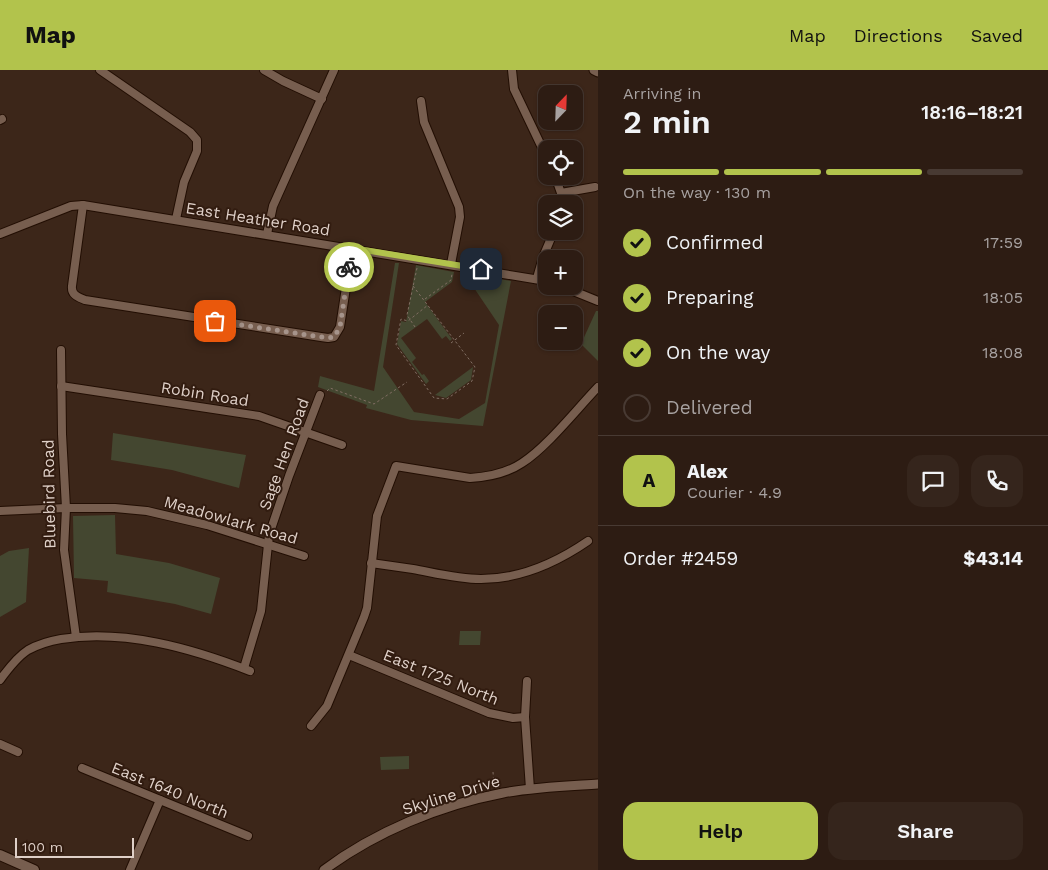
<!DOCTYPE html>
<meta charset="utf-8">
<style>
body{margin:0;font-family:"Work Sans",sans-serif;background:#35251c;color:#f1f3f6;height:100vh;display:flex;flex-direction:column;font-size:19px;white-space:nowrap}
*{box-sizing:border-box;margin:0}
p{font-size:16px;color:#a7a1a0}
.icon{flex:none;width:28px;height:28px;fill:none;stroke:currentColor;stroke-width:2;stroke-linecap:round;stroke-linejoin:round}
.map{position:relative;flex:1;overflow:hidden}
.side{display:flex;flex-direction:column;background:#2d1c13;width:450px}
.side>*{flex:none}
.needle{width:32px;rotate:23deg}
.controls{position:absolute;left:538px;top:15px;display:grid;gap:10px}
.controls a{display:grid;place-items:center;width:45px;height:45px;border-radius:10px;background:#2d1c13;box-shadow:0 1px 4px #0004,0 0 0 1px #483a33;font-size:25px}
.scale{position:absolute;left:15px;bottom:12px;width:119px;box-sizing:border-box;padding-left:5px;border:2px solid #dfd0c8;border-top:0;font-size:14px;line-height:18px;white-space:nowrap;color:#dfd0c8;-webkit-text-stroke:4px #321c10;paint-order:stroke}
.pin{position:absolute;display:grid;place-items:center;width:42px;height:42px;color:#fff;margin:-21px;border-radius:10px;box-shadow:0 2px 8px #0006}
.courier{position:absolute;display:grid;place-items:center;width:50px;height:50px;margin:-25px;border:4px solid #b2c34c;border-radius:50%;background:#fff;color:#222;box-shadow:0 1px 6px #0007}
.overview em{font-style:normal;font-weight:600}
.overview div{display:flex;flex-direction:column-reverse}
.overview{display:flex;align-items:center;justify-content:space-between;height:85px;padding:0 25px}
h1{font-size:32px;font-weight:600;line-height:38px}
.bar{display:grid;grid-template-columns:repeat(4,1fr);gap:8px 5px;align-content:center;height:60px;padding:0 25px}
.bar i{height:6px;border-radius:4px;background:#483a33}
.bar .selected{background:#b2c34c}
.bar p{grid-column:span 4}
.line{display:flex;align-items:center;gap:12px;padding:0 25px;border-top:1px solid #483a33}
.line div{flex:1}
.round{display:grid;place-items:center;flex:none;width:52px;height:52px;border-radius:15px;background:#35251c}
ol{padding:0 25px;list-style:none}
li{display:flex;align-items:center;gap:15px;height:55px}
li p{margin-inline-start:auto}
li .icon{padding:5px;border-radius:50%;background:#b2c34c;color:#111;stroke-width:4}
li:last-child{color:#a7a1a0}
li i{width:28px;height:28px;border:2px solid #483a33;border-radius:50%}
.cta{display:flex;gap:10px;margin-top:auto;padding:10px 25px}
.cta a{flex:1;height:58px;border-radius:15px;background:#b2c34c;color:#111;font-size:20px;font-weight:600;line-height:58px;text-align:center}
.cta a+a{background:#35251c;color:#f1f3f6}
header{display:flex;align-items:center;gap:30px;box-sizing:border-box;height:70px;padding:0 25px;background:#b2c34c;color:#111}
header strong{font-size:24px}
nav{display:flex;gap:28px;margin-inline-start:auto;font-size:18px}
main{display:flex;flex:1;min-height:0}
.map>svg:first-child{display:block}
</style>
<header>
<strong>Map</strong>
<nav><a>Map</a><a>Directions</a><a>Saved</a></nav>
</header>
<main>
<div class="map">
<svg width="598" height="800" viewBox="0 0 598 800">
<rect width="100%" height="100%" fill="#3c2619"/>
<g fill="#444730">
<path d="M395 193H399L383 297 414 342 459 349 485 333 499 255 470 212 465 215 467 204 511 211 483 356 411 350 366 338 367 335 318 317 320 306 374 321Z"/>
<path d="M416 195 454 202 452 212 425 232 452 269 450 271 446 266 442 269 427 249 401 268 416 288 412 292 422 305 424 304 429 311 426 314 397 274 401 251 406 252Z"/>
<path d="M596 241H598V291L581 274Z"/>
<path d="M473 297 471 310 446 328 435 325Z"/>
<path d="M113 363 246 385 239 418 172 400 111 390Z"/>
<path d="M115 445 116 484 169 493 220 508 211 544 175 534 107 522 108 511 74 508 73 446Z"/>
<path d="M29 478 26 532 0 547V486L9 481Z"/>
<path d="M460 561H481L480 575H459Z"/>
<path d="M409 686V699L381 700 380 687Z"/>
</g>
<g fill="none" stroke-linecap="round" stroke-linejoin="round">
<g stroke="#220e03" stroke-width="10">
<g id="minor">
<path d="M100 0 190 62 197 70V81L184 112 176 149"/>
<path d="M264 0 283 11 322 29"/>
<path d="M512 0 514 19 546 86"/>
<path d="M421 31 424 52 459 137 460 147 451 194"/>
<path d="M0 50 2 49"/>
<path d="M555 106 561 123 560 134"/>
<path d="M561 123 595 117"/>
<path d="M83 135 72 216C71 225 78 227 85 230L321 267 328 268 334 267 340 257 352 178"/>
<path d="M0 164 71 136 83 135 546 211"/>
<path d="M267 164 273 136 334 0"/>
<path d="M537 208 543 187 554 161"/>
<path d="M561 216 598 231"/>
<path d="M61 280 62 364 66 438 64 480 76 567"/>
<path d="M61 316 259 346 342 375"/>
<path d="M0 441 66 438H115L147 441 207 455 304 486"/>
<path d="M371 493C385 495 399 497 413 499 435 503 458 509 481 509 520 509 556 493 588 471"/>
<path d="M349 585 489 643 513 648 525 647"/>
<path d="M244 598 261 541 269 465 289 406 320 325"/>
<path d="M0 610C8 599 17 587 28 580 39 574 49 571 61 569 124 559 191 578 250 601"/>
<path d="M527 611 525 647 530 719"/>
<path d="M311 656 327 636 364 547 367 538 377 446 396 396 470 408C488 407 507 403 522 393 547 377 576 340 598 317"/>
<path d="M0 674 18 682"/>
<path d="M82 698 248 766"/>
<path d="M130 800 160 730"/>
</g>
</g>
<g stroke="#220e03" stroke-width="11">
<g id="tertiary">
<path d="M594 0 598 2"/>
<path d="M324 800C375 762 440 735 503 723 534 717 566 716 598 714"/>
</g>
</g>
<g stroke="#220e03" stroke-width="12">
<path id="secondary" d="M0 785 34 800"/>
</g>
<g stroke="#816e63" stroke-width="1" stroke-dasharray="2.5 2.5" stroke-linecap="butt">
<path d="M413 216 475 297 472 311 447 329 434 328 396 275 401 249 408 251 428 235"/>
<path d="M425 229 451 210 452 204"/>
<path d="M415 257 407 245 417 198"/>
<path d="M451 273 464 263"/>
<path d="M327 321 330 318 374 334 407 312"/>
<path d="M493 702 494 715"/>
</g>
<use href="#minor" stroke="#775e4f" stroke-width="8"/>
<use href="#tertiary" stroke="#775e4f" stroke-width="9"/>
<use href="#secondary" stroke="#775e4f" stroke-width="10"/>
</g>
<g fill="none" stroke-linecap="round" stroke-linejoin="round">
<path stroke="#a6948b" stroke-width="5" stroke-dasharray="0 9" d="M215 251 328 268 334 267 340 257 349 197"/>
<path stroke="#b2c34c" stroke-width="6" d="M349 197 352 178 481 199"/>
</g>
<g text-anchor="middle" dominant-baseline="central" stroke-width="4" stroke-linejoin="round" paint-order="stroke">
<g font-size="16" fill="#dfd0c8" stroke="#321c10">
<text transform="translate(258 149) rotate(9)">East Heather Road</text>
<text transform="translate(205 324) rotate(9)">Robin Road</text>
<text transform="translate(284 384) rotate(-70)">Sage Hen Road</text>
<text transform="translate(49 424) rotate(-91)">Bluebird Road</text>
<text transform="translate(231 450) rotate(16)">Meadowlark Road</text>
<text transform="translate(441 607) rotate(22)">East 1725 North</text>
<text transform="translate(170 720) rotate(22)">East 1640 North</text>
<text transform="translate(451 725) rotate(-17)">Skyline Drive</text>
</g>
</g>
</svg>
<div class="controls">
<a><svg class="needle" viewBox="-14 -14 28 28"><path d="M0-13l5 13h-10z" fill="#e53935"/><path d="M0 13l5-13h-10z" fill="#a7a1a0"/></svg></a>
<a><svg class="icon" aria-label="locate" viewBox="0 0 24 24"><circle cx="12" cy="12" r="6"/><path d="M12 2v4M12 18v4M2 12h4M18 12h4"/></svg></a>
<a><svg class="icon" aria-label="layers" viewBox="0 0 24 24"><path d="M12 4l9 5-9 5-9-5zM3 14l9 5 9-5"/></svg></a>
<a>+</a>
<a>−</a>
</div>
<div class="scale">100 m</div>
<div class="pin" style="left:215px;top:251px;background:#ea580c"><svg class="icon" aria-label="bag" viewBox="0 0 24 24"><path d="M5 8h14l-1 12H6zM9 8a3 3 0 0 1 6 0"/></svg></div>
<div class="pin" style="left:481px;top:199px;background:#1f2937"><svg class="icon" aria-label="home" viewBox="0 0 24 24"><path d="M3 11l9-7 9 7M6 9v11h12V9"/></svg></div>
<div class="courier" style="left:349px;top:197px"><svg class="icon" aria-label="bike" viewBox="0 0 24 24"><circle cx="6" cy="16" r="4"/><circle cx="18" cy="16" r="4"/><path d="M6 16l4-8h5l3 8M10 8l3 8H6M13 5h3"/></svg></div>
</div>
<section class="side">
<div class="overview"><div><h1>2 min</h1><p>Arriving in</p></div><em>18:16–18:21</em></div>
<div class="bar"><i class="selected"></i><i class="selected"></i><i class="selected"></i><i></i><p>On the way · 130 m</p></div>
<ol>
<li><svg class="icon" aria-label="check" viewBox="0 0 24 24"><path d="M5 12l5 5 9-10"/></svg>Confirmed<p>17:59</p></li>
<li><svg class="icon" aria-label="check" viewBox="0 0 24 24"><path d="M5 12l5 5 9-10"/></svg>Preparing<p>18:05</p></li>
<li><svg class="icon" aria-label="check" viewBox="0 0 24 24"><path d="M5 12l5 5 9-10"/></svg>On the way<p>18:08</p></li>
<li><i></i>Delivered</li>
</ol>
<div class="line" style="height:90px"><b class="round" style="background:#b2c34c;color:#111">A</b><div><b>Alex</b><p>Courier · 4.9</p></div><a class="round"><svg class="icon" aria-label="chat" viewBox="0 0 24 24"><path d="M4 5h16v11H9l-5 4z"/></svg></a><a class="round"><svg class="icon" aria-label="phone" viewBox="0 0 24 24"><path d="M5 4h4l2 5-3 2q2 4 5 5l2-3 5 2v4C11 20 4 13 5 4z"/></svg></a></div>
<div class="line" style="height:65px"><div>Order #2459</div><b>$43.14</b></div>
<div class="cta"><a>Help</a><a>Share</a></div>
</section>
</main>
